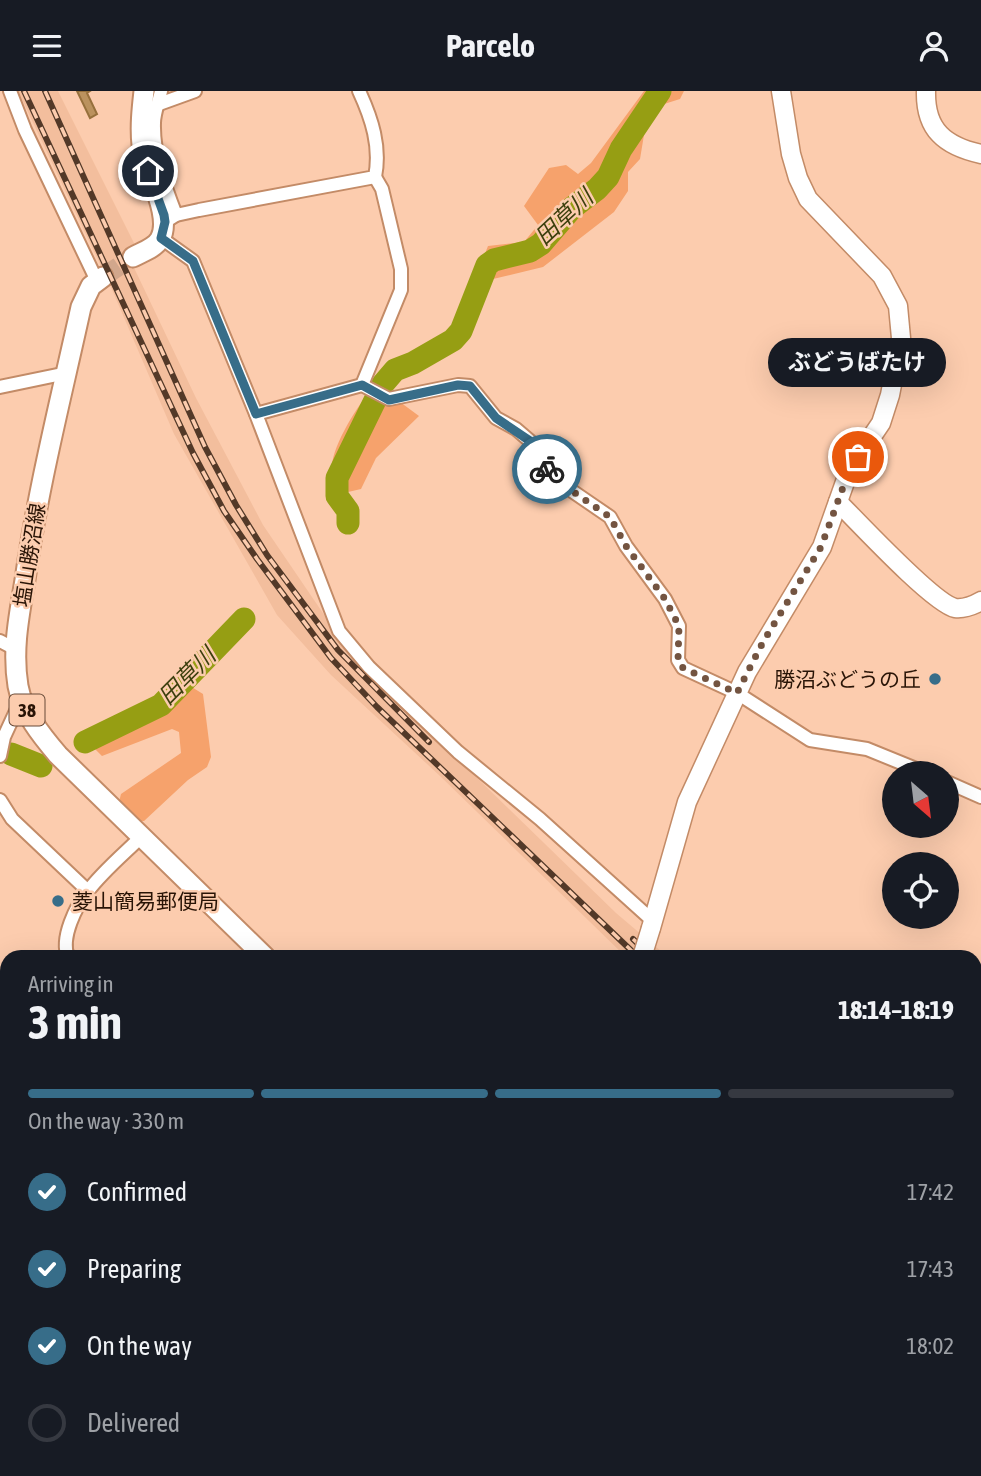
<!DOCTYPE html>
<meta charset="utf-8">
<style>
body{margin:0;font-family:"Asap Condensed","Noto Sans JP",sans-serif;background:#242831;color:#f1f3f6;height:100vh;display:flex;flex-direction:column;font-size:26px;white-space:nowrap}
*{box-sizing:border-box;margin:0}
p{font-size:23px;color:#9ea1a6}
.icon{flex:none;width:38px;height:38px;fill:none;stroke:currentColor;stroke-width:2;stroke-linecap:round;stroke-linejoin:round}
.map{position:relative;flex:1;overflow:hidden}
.details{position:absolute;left:0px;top:859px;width:982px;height:527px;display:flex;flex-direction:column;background:#171b24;border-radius:21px 21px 0 0;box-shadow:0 7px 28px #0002}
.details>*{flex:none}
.needle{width:46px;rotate:152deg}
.tools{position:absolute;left:882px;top:670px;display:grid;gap:14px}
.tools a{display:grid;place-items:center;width:77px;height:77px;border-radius:50%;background:#171b24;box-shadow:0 7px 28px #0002;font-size:35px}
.pin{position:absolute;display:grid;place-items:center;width:60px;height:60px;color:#fff;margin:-30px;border:4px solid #fff;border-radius:50%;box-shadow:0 2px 7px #0007}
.courier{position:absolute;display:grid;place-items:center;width:70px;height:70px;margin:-35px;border:5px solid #376d89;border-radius:50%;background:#fff;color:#222;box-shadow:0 2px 9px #0007}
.bubble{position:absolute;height:49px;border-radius:24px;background:#171b24;box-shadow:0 7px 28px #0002;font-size:23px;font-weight:700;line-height:49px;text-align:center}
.head em{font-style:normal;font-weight:700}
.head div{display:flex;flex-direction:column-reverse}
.head{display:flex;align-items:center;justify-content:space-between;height:119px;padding:0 28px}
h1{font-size:46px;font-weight:700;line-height:52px}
.bar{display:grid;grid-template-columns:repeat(4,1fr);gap:10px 7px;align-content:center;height:84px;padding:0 28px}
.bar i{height:9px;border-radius:5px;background:#363941}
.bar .selected{background:#376d89}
.bar p{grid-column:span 4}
ol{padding:0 28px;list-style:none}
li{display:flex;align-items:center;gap:21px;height:77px}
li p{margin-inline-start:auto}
li .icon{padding:7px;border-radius:50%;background:#376d89;color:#fff;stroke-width:4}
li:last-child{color:#9ea1a6}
li i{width:38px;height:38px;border:4px solid #363941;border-radius:50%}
header{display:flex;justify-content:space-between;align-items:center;height:91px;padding:0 28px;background:#171b24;font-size:32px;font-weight:700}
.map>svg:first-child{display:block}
</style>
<header><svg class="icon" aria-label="menu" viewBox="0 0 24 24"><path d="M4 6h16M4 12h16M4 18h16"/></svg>Parcelo<svg class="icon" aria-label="person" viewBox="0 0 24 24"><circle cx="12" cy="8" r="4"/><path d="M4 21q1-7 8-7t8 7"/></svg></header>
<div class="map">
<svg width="981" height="1385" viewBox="0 0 981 1385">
<rect width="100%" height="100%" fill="#fcccae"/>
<g fill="#f3be9d">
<path d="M18 0H58L136 156 127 162 196 307 263 434 346 556 402 614 616 822 668 866H626L440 685 331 584 277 524 174 343 110 194Z"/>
<path d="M975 1173 981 1180V1234L975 1228Z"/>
</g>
<g fill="#f6a26c">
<path d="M644 0H684L680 8 661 14 646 32 640 68 628 81V100L614 121 543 176 493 188 480 175 488 155 524 151 538 134 524 115 549 77 566 74 578 83 591 72Z"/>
<path d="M367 304 386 313 400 311 419 325 376 367 361 398 348 401 341 399C339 393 333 385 332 379 330 359 355 319 367 304Z"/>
<path d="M190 595 203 603 211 666 207 676 188 689 144 730H136L118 715 121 703 181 662 179 641 172 638 102 665 93 656 99 632 175 606Z"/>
<path d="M872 1379H927L924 1385H863Z"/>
</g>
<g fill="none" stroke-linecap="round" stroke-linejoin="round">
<g stroke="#969e13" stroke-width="23">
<path d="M348 432V420L337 405V387L383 293 395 279 413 272 453 249 461 240 487 174 494 169 530 160 541 153 572 117 597 98 608 86 621 58 660 0"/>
<path d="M85 651 161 614 244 528"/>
<path d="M11 663 41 675"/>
<path d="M850 1385 852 1379"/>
</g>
</g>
<path fill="#bb925e" stroke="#97703c" stroke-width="2" d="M77 0H90L87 2 97 23 90 27Z"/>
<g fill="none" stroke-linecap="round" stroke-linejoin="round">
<path stroke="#d2a78c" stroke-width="19" stroke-dasharray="19 10" stroke-linecap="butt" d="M103 186 133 166"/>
<g stroke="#c38b67" stroke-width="16">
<g id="street">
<path d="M10 0 25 39 97 190"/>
<path d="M161 0C159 10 154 22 154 32 153 63 165 96 176 124"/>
<path d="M159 13 195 0"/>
<path d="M165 131 176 124 199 119 375 86C381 56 372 28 359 0"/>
<path d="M161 147 193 170 256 323 339 540 369 576 458 661 540 728 653 830"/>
<path d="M362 294 401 199V178L382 98 375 86"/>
<path d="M0 296 67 282"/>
<path d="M256 323 362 294 389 308 458 294 470 295 496 327 516 338 530 350 556 389 610 426 626 455 665 508 679 535 678 569 683 577 737 602 810 649 867 658 926 682"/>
<path d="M0 550 15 558"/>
<path d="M0 665 4 646 22 607"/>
<path d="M947 691 981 706"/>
<path d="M0 709 12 728 88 800"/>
<path d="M68 866C60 847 76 815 88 800 103 780 125 762 142 745"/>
<path d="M0 1154 7 1132"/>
<path d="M99 1385 101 1379"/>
</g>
</g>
<g stroke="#c38b67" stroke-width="21">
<g id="secondary">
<path d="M926 0C925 39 945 55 981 63"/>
<path d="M838 411C858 431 933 512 955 517 964 518 974 514 981 510"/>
<path d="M651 837 687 711 747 581 822 456 845 391 858 366 881 332 890 304 901 247 898 215 882 185 808 108 798 87 791 63 781 0"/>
<path d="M0 1353 7 1351"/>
</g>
</g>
<g stroke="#c38b67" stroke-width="23">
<g id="primary">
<path d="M133 166C142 161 155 157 160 148 173 126 146 80 142 54 140 36 142 18 144 0"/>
<path d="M103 186 91 195 81 216C61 307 38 397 25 489 19 525 12 559 18 595 23 622 41 644 58 664L265 866"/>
<path d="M432 1385 436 1379"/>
</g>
</g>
<use href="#street" stroke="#fff" stroke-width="12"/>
<use href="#secondary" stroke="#fff" stroke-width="18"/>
<use href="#primary" stroke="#fff" stroke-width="19"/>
<g stroke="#533928" stroke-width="6">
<g id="rail">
<path d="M24 0 193 362 224 420 257 468 331 567 377 616 638 866"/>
<path d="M45 0 205 356 236 414 267 464 338 559 429 651"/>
<path d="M633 848 652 866"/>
<path d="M975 1185 981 1191"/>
<path d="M975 1209 981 1215"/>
</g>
</g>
<use href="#rail" stroke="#fcccae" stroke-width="3.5" stroke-dasharray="10" stroke-linecap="butt"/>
<g stroke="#c38b67" stroke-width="21" stroke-linecap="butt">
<path id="secondary-bridge" d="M642 866 651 837"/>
</g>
<use href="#secondary-bridge" stroke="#fff" stroke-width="18"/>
</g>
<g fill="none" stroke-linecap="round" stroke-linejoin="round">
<path stroke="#735441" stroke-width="7" stroke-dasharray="0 12.6" d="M547 378 556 389 610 426 626 455 665 508 679 535 678 569 683 577 737 602 763 551 821 456 845 391 858 366"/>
<path stroke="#376d89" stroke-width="9" d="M148 80 164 124 165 131 161 147 193 170 256 323 362 294 389 309 458 294 470 295 496 327 530 350 547 378"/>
</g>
<g fill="#376d89" stroke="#fcccae" stroke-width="2.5">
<circle cx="935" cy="588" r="7"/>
<circle cx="58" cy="810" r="7"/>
</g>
<g text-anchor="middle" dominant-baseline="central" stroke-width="5" stroke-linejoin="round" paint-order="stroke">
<rect fill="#fcccae" stroke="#684b38" stroke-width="2" x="9.5" y="603.5" width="35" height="31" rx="5"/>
<g font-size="19" font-weight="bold" fill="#291406">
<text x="27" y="619">38</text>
</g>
<g font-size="21" fill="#291406" stroke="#fcccae">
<text transform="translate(29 464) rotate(-81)">塩山勝沼線</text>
</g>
<g font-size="21" fill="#291406" stroke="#fcccae" text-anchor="end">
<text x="921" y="588">勝沼ぶどうの丘</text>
<text x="72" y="810" text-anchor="start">菱山簡易郵便局</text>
</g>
<g font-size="23" font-style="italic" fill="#3c3f0d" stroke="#fcccae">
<text transform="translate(564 126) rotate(-43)">田草川</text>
<text transform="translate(187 585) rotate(-45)">田草川</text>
</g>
</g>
</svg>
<div class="tools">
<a><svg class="needle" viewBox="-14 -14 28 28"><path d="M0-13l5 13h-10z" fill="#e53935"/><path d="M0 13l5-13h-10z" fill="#9ea1a6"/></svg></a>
<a><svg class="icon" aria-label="locate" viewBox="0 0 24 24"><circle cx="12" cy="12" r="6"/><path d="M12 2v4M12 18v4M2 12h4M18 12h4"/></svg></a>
</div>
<div class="pin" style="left:858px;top:366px;background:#ea580c"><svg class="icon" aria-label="bag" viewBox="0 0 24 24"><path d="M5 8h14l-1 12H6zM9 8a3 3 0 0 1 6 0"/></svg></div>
<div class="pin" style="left:148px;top:80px;background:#1f2937"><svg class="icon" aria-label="home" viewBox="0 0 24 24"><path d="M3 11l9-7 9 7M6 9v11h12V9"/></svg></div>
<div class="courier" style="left:547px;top:378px"><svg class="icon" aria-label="bike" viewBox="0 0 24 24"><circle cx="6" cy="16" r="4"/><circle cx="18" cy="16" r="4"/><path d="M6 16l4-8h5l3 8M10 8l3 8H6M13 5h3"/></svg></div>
<div class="bubble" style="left:768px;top:247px;width:178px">ぶどうばたけ</div>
<section class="details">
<div class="head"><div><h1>3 min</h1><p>Arriving in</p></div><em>18:14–18:19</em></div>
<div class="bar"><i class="selected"></i><i class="selected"></i><i class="selected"></i><i></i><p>On the way · 330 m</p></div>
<ol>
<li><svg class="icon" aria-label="check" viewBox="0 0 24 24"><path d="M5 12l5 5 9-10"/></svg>Confirmed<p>17:42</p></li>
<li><svg class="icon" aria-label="check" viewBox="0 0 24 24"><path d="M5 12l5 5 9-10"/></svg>Preparing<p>17:43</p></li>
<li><svg class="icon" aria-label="check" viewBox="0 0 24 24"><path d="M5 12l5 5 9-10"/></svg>On the way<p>18:02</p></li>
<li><i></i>Delivered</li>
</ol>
</section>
</div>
